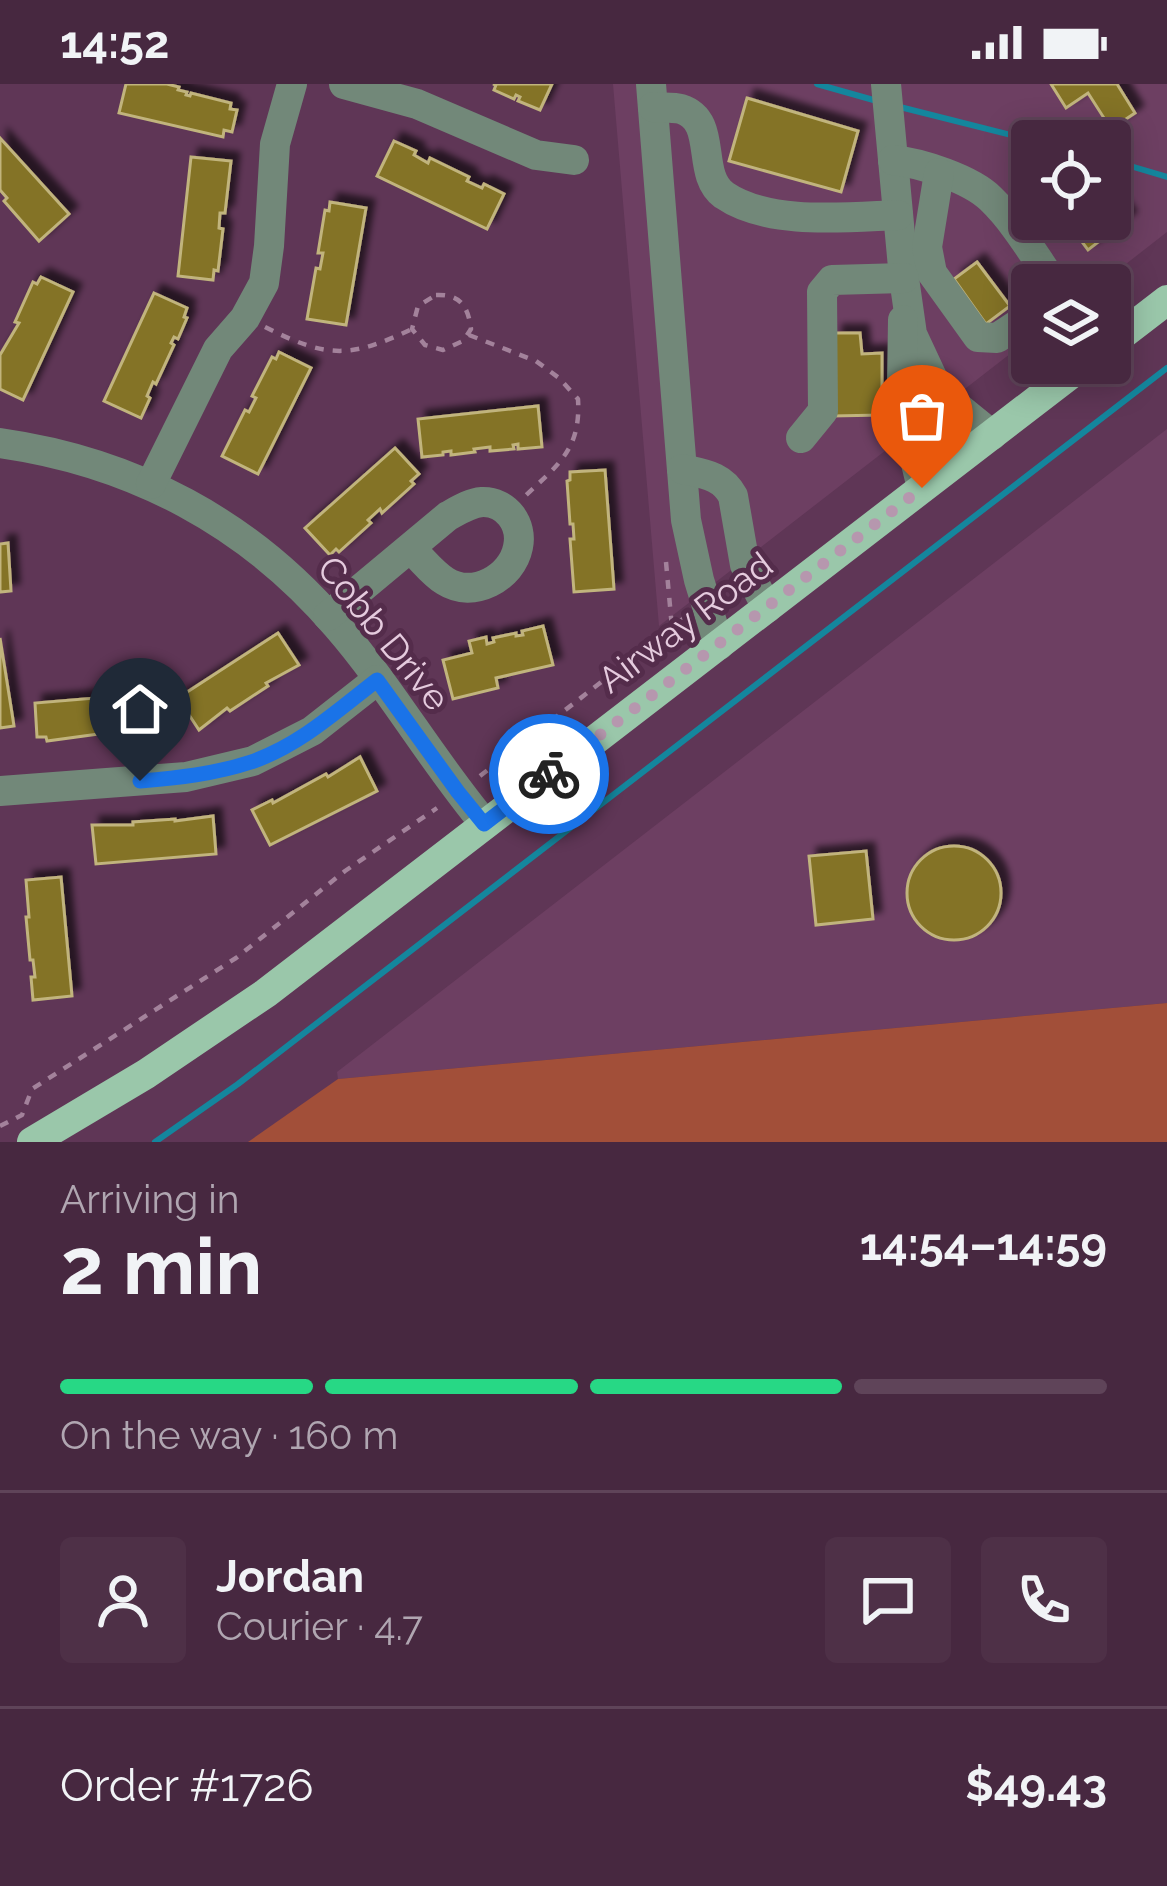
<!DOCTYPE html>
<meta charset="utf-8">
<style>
body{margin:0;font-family:Raleway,sans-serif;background:#4e3047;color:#f1f3f6;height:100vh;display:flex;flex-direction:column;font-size:45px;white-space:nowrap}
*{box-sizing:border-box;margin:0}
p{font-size:39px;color:#b0a6b1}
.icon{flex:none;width:66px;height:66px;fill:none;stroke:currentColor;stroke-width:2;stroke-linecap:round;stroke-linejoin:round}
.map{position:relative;height:1058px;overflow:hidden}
.panel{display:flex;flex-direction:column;background:#472840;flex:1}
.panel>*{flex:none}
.tools{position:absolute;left:1011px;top:36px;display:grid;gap:24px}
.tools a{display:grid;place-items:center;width:120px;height:120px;border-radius:12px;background:#472840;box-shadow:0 6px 30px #0003,0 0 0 3px #5f4459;font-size:60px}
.pin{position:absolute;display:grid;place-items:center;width:102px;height:102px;color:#fff;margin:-123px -51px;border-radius:50% 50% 50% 0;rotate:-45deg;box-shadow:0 0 12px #0007}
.pin .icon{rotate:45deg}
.courier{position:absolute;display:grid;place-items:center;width:120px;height:120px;margin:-60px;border:9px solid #1a73e8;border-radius:50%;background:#fff;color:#222;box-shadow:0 3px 15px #0007}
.headline em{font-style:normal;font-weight:700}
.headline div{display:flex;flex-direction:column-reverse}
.headline{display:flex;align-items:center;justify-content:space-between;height:204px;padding:0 60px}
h1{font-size:78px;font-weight:700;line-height:90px}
.bar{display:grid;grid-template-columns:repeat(4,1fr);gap:18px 12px;align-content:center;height:144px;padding:0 60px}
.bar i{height:15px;border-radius:9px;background:#5f4459}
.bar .on{background:#27d885}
.bar p{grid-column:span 4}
.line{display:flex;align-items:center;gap:30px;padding:0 60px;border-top:3px solid #5f4459}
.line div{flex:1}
.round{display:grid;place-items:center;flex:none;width:126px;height:126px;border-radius:12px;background:#4e3047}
.status{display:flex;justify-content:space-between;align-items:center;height:84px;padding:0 60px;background:#472840;direction:ltr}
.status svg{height:33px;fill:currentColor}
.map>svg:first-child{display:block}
</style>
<div class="status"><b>14:52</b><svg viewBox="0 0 49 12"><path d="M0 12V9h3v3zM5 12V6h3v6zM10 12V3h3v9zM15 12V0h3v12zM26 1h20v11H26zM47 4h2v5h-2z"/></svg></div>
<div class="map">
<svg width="1167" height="1058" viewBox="0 0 1167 1058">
<defs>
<filter id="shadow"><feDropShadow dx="8" dy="-8" stdDeviation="3" flood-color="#0009"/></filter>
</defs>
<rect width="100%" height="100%" fill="#5f3656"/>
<g fill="#6d3f62" fill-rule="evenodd">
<path d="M613 0H1167V148L1099 201H1032V253L659 542ZM1032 57H1110V135H1032Z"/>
<path d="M1167 345V919L338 995 337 988Z"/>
</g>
<path fill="#a24f39" d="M1167 919V1058H248L338 995Z"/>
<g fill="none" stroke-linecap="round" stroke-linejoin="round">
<g stroke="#14869d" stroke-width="6">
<path d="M817 0 877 17"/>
<path d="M896 22 1035 57"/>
<path d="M1110 76 1167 93"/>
<path d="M155 1058 238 1000 1167 284"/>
</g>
</g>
<g fill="#847325" stroke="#c1b47d" stroke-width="3" filter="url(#shadow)">
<path d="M126 0H167L179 3 178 6 187 8 186 11 190 12 191 9 231 19 230 25 237 26 232 48 224 46 223 53 119 29Z"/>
<path d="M493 0H552L540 26 518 17 520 13 516 11 514 15 494 6 496 1Z"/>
<path d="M1051 0H1117L1135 29 1111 45 1088 9 1066 24Z"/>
<path d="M747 14 858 47 841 108 729 77Z"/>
<path d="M0 54 69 130 39 157 4 117 7 114 0 106Z"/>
<path d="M394 57 416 67 414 71 428 79 430 74 469 93 467 97 482 104 484 100 504 110 487 145 377 92Z"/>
<path d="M191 73 231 77 225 129H220L219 144 223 145 218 187 214 186 213 196 178 192Z"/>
<path d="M1110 111 1128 135 1088 166 1065 135H1110Z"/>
<path d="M330 118 366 124 346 241 307 235 316 184 320 185 323 169H318L325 126 329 127Z"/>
<path d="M977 178 1010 222 986 240 954 195Z"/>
<path d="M41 193 73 208 23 316 0 305V271L19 239 15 238 33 198 37 200Z"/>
<path d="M154 209 187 224 184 233 187 234 178 255 174 253 171 259 174 261 156 300 153 298 147 312 150 314 141 334 104 317Z"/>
<path d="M835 249H860L862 270 882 269V331L832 332Z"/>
<path d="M279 268 311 284 258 390 222 372 245 326 249 328 256 314 252 312 272 273 276 275Z"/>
<path d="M538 322 542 363 518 365V360L513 361 514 365 490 367V363L474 365 475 368 451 371V367L443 368V371L422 373 418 335Z"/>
<path d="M395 364 419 390 411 397 414 400 382 429 380 425 368 436 371 439 339 468 336 465 330 471 305 444Z"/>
<path d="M605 386 614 505 574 508 570 455H574L573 440H570L567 397 570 396V388Z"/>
<path d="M8 459 11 507 0 508V460Z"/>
<path d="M543 542 553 581 496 594 498 604 453 615 443 576 472 569 469 557 486 553 487 560 494 558 493 554 516 549V552L523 551 522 547Z"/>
<path d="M278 549 299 581 266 599 268 602 230 627 227 624 199 646 178 614Z"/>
<path d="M0 554 14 642 0 644Z"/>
<path d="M155 609 157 644 149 645V648L106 652V649L47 657 46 653H37L35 619Z"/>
<path d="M360 673 377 707 270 761 252 726 272 716 273 719 326 690 328 693Z"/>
<path d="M213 732 216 770 96 780 92 741H133V738L175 735V737Z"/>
<circle cx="954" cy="809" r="47"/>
<path d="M866 767 873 835 816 841 809 772Z"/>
<path d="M61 793 72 912 33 916 31 893H35L33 876H30L26 833H29L26 796Z"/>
</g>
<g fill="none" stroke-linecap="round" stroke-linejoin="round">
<g stroke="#a3829b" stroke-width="4.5" stroke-dasharray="9 9" stroke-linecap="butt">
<path d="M436 211C460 210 468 222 471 245L463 257 443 266 425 261 412 245 418 222Z"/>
<path d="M265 243C327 274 349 275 412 245"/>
<path d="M469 251 536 277 559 294 578 315C581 365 559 380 525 412"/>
<path d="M666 478 672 544"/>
<path d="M480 692 684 534"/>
<path d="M0 1042 22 1031 32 1005 236 874 345 787 437 724"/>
</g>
<g stroke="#728879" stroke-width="30">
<path d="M344 0 417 20 536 71 574 76"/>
<path d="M651 0 686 436 699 496 719 561"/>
<path d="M886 0 904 194 912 250 933 295 955 321 992 351"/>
<path d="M653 23C661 24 673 23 681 25 719 37 695 90 724 111 769 142 847 133 898 131"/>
<path d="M893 76C921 79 971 95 991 115 1016 139 1035 173 1055 201"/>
<path d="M939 89 927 163 932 189 978 253 997 254 1032 231"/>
<path d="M903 236 902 300 909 351 922 404"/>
<path d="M801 354 823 327 822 208 832 196 904 194"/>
<path d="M0 359C134 378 249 439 337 542 390 603 432 677 485 740"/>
<path d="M682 385C703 390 722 391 733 412L745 481 767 524"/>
<path d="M151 400 218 265 245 234 264 199 269 162 275 60 292 0"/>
<path d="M328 532 448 432C459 426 470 419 482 418 506 417 523 440 518 463 512 494 473 515 445 497 432 489 422 475 411 465"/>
<path d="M0 707 186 693 253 677 312 647 377 596"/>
</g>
<g stroke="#9ac7aa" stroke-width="30">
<path d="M1110 260 1167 216"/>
<path d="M32 1058 146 990 266 909 1085 279"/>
</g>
</g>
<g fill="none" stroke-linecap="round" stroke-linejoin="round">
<path stroke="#b697ae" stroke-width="12" stroke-dasharray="0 21.6" d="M549 690 922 404"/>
<path stroke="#1a73e8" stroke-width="15" d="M140 697C177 694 215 690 251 678 299 662 338 626 377 596L458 708 484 740 549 690"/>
</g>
<g text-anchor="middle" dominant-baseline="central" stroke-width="10" stroke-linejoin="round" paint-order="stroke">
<g font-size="36" fill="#e5cbde" stroke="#542c4b">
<text transform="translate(685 538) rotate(-37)">Airway Road</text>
<text transform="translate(384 549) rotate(51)">Cobb Drive</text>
</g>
</g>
</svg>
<div class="tools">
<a><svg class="icon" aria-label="locate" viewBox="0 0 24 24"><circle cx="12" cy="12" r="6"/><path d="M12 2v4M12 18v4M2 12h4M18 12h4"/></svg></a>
<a><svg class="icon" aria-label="layers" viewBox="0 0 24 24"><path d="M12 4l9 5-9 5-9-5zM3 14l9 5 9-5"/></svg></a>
</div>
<div class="pin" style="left:922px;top:404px;background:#ea580c"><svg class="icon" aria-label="bag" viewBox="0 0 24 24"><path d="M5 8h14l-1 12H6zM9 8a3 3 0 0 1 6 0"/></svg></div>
<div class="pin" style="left:140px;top:697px;background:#1f2937"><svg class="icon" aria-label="home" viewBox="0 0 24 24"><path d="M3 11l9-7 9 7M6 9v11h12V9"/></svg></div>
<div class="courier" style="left:549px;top:690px"><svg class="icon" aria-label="bike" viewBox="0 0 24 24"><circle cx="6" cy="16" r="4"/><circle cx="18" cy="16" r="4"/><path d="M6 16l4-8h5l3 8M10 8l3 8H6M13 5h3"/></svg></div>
</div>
<section class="panel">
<div class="headline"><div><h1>2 min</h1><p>Arriving in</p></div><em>14:54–14:59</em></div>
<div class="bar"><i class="on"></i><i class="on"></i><i class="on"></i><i></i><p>On the way · 160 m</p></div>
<div class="line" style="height:216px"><a class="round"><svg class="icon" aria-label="person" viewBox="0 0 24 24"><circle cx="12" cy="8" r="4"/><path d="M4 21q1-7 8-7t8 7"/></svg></a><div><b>Jordan</b><p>Courier · 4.7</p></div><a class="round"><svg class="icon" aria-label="chat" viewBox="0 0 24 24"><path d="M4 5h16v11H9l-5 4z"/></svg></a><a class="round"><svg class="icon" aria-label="phone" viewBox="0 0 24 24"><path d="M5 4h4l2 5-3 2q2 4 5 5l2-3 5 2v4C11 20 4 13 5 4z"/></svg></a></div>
<div class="line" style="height:156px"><div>Order #1726</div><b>$49.43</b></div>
</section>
